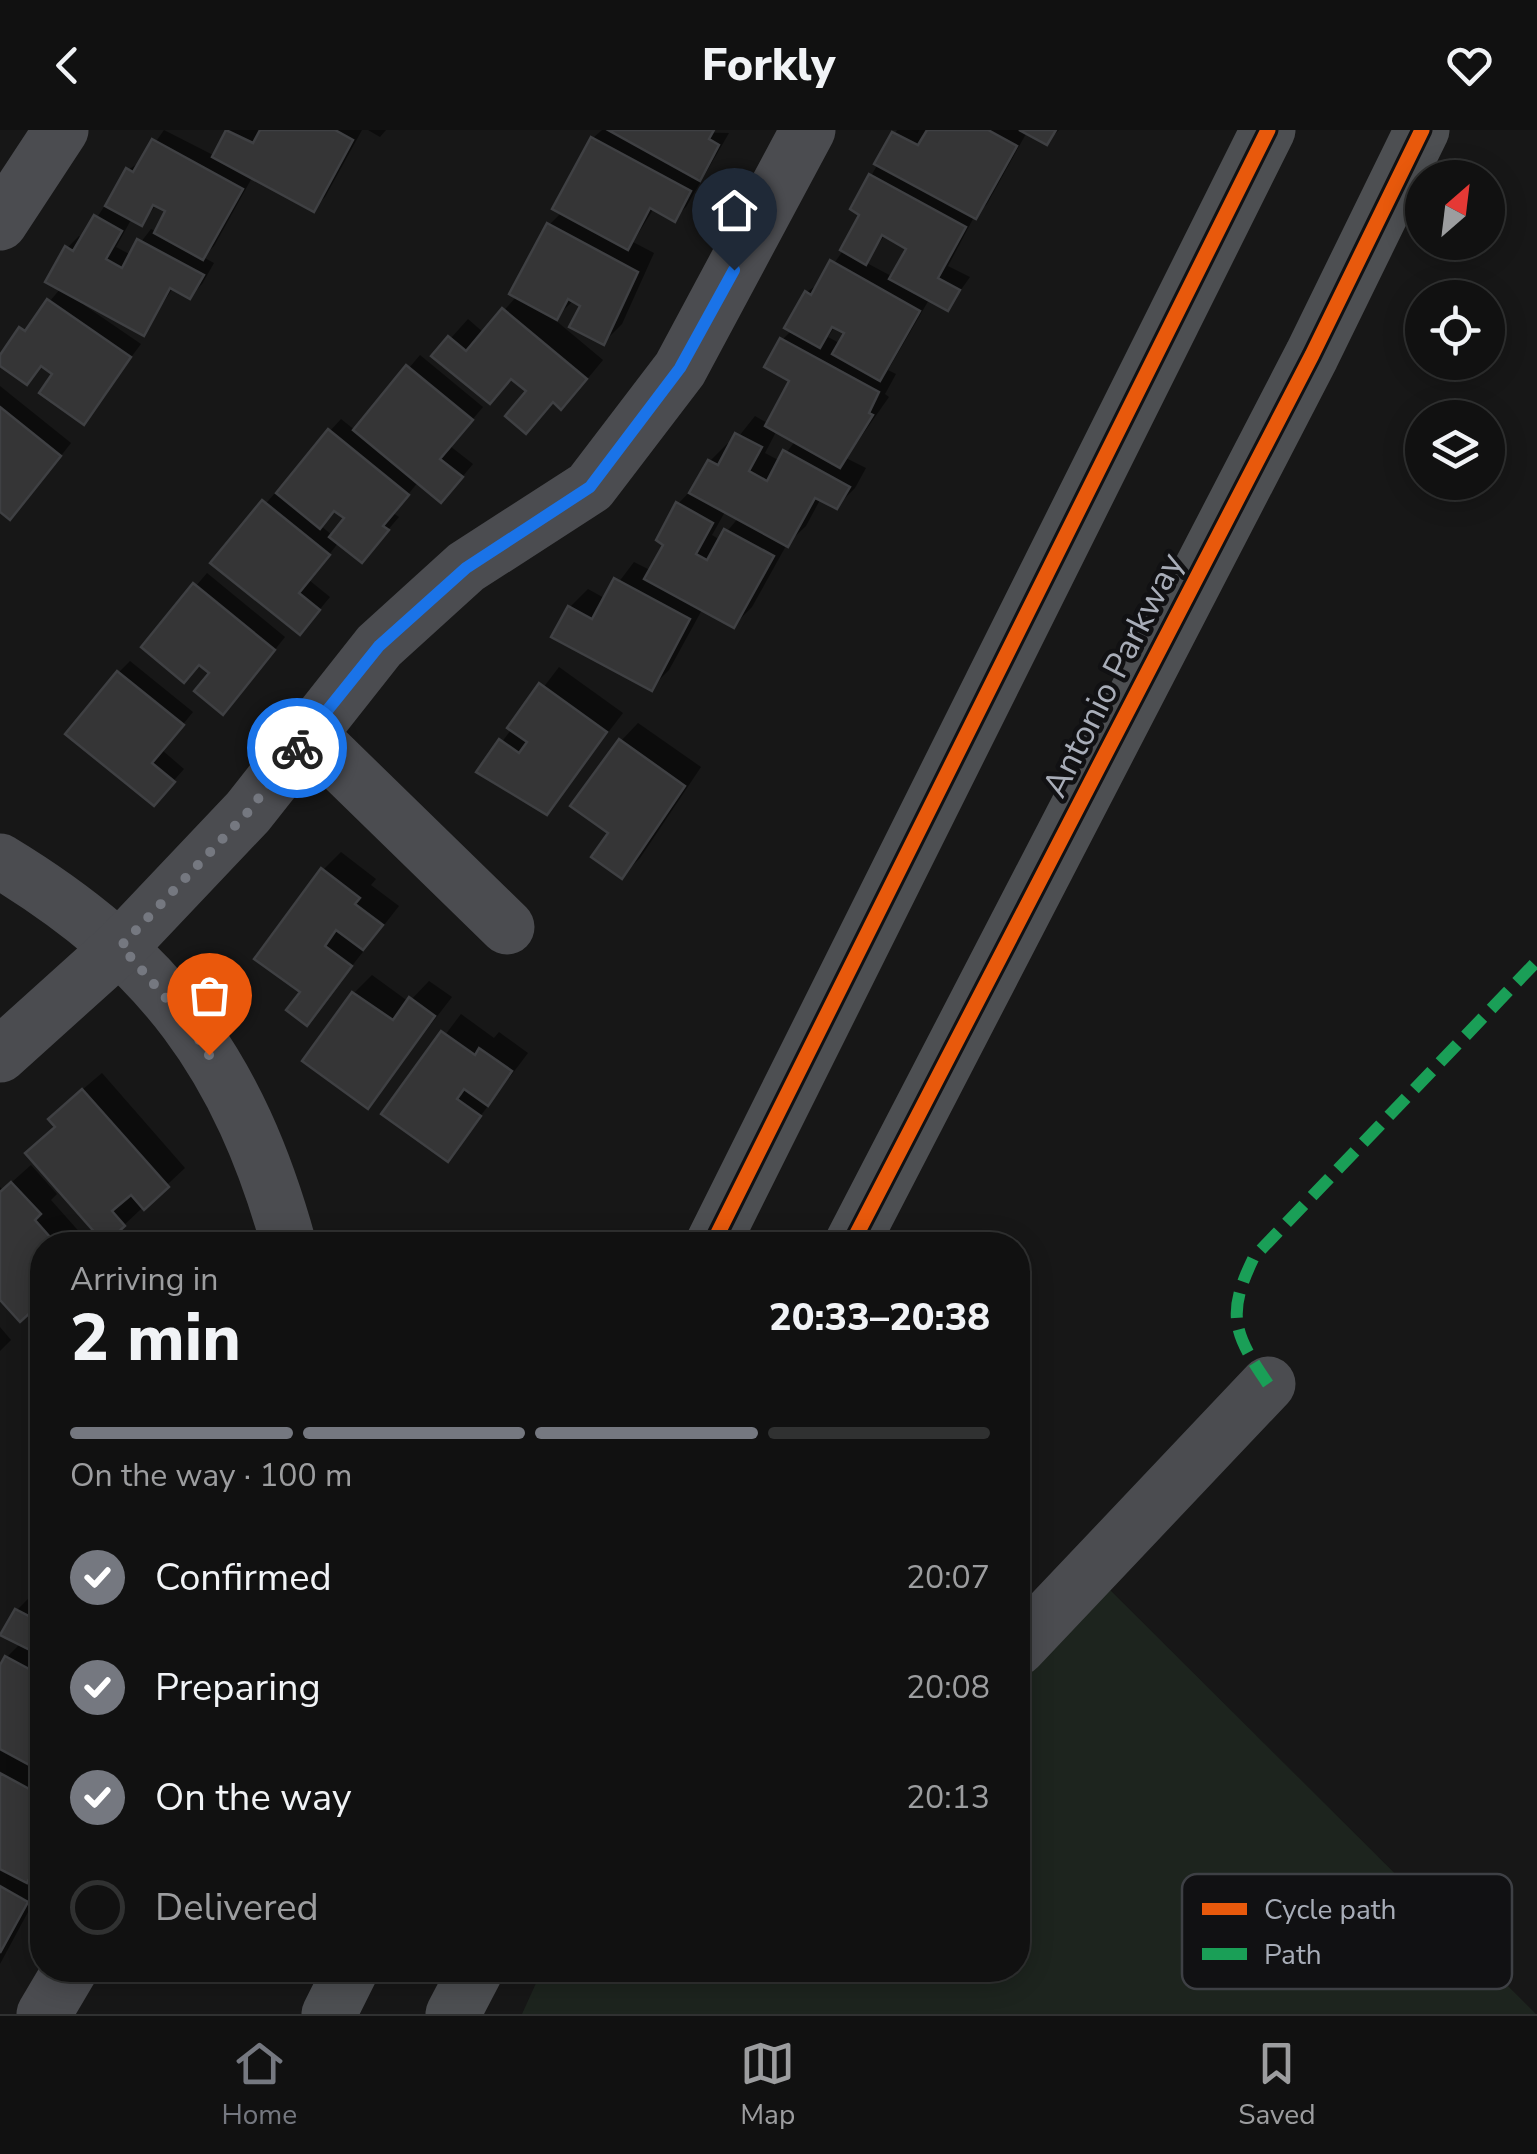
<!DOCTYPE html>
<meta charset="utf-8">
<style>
body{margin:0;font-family:"Nunito Sans",sans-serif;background:#1e1f1f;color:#f1f3f6;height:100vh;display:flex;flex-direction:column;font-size:38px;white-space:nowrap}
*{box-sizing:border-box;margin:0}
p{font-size:32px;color:#9c9d9f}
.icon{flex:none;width:55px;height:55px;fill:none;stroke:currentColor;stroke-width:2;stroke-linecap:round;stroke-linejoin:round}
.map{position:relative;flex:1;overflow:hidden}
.panel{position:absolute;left:30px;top:1102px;width:1000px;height:750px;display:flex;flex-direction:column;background:#111;border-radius:40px;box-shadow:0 5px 25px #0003,0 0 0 2px #303131}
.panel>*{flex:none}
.needle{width:65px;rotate:28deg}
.buttons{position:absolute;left:1405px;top:30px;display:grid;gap:20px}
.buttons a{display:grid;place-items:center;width:100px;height:100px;border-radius:50%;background:#111;box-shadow:0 5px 25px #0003,0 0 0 2px #303131;font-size:50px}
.pin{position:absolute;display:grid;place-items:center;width:85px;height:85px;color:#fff;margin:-102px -42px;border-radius:50% 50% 50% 0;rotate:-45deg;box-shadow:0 0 10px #0007}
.pin .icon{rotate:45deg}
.courier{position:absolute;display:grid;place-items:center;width:100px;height:100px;margin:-50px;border:8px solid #1a73e8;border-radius:50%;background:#fff;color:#222;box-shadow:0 2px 12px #0007}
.headline em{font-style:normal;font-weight:800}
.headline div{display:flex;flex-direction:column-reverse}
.headline{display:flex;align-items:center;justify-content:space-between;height:170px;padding:0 40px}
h1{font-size:65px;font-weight:800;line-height:75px}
.bar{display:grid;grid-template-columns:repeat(4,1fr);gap:15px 10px;align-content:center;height:120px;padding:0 40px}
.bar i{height:12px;border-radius:8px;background:#303131}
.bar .selected{background:#757880}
.bar p{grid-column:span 4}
ol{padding:0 40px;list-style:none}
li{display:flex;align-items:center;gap:30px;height:110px}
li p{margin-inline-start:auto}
li .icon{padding:10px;border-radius:50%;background:#757880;color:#fff;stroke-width:4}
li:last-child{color:#9c9d9f}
li i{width:55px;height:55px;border:5px solid #303131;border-radius:50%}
header{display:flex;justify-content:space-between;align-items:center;height:130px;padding:0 40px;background:#111;font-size:45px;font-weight:800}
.tabs{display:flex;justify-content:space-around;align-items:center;height:140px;border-top:2px solid #303131;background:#111;font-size:28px;color:#9c9d9f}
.tabs a{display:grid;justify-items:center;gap:5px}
.tabs .selected{color:#757880}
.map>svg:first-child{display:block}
</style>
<header><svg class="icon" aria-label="back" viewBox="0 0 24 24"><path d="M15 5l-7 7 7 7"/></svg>Forkly<svg class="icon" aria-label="heart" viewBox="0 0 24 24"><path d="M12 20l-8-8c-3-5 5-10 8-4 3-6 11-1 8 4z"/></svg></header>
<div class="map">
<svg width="1537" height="1884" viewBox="0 0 1537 1884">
<rect width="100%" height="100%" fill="#171717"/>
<path fill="#1d241e" d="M1084 1434 1536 1884H522L542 1840H1018V1498Z"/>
<g fill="#0007" fill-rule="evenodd">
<path d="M164 0 215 26 229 0H362L325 67 313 79 253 46 214 116 203 127 214 133 202 154 190 166 173 158 143 203 86 172 84 175 141 214 83 291 55 243 43 234 27 252 0 230 61 158 67 118 79 106 83 109 128 40 143 30ZM157 74 169 80 157 102 151 99 131 125 116 117 132 88 142 93Z"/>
<path d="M368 0H386L380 7Z"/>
<path d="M602 0 729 3 686 77 674 88 654 78 633 112 654 123 622 194 604 212 583 175 574 170 554 189 603 230 579 259 561 277 554 270 544 283 513 247 490 271 435 226 468 189 484 203 517 166 549 95 562 82 593 8Z"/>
<path d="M897 0H1059L1047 12 1027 2 987 74 974 87 948 136 970 147 948 178 930 168 888 240 896 244 885 264 889 267 846 328 866 338 855 358 837 376 821 368 806 396 787 414 752 477 734 495 703 478 669 540 651 558 570 477 588 459 606 469 634 432 652 441 667 414 678 374 696 355 710 331 728 313 732 315 755 286 769 294 793 250 782 210 792 200 787 197 807 162 821 152 842 122 862 84 853 78ZM885 105 909 118 893 147 865 132ZM835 196 847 202 841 214 828 207ZM777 300 796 310 780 331 765 323ZM726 380 739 387 720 410 712 405Z"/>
<path d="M420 225 483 277 450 316 473 334 453 358 419 351 393 383 399 387 362 430 339 412 309 450 330 467 311 490 214 432 330 301 341 289 356 301ZM336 378 348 388 333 406 320 395Z"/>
<path d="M0 256 71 313 22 375 0 379Z"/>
<path d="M207 443 285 507 235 570 200 532 144 517Z"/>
<path d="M130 531 193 582 162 620 184 639 154 673 118 543Z"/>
<path d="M559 537 623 583 547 682 479 642Z"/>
<path d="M638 593 701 637 640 728 622 746 611 703 621 611Z"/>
<path d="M341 722 376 749 371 755 399 776 307 893 323 740Z"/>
<path d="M372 845 409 872 429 851 452 867 368 976 354 863Z"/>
<path d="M461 884 494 908 499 902 528 923 448 1029 385 984Z"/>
<path d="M102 943 185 1038 124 1095 46 1005 57 995 69 971Z"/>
<path d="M31 1035 57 1064 51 1070 91 1115H42V1169L20 1189 0 1166V1057L3 1060Z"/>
<path d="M0 1197 11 1210 0 1221Z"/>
<path d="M35 1462 42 1466V1627L35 1635 42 1639V1734L31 1745 42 1756 0 1834V1534L21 1513 17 1480Z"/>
</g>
<g fill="#353536" stroke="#3f4043" stroke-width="2.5">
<path d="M226 0 253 13 260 0H335L353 10 314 82 212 27Z"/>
<path d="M608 0H714L709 9 719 15 700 51Z"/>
<path d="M927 0H988L1017 16 976 89 874 34 892 2 918 15Z"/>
<path d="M1019 0H1056L1047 15Z"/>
<path d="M591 7 691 61 675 92 650 78 628 120 552 79Z"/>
<path d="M152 9 243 59 203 130 154 103 165 81 153 75 142 96 105 76 126 38 133 42Z"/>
<path d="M869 44 966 97 938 148 960 160 948 181 889 149 906 119 882 105 866 135 840 120 859 85 850 79Z"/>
<path d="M94 85 122 101 106 129 122 138 137 109 204 145 190 169 170 158 144 206 45 152 65 116 73 121Z"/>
<path d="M547 93 638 142 604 215 569 197 580 176 568 169 557 190 509 164Z"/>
<path d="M830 130 920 181 880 251 832 224 844 203 832 197 820 218 784 198 805 161 811 165Z"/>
<path d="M47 169 131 227 84 295 39 263 52 244 41 236 27 255 0 236V225L19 197 25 201Z"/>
<path d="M502 178 587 249 561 280 553 272 526 304 505 286 526 261 511 249 490 274 431 226 448 206 466 221Z"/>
<path d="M780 208 879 262 869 283 873 285 840 338 765 296 789 251 764 237Z"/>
<path d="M406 235 473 290 440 329 463 347 441 373 353 300Z"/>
<path d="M0 277 61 326 10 390 0 382Z"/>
<path d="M328 299 409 365 383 396 389 400 362 433 329 407 344 388 334 381 320 399 276 363Z"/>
<path d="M735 303 762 317 749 341 767 351 783 320 850 357 837 379 815 368 788 417 689 363 708 330 718 335Z"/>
<path d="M262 370 330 425 299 463 320 480 300 505 210 433Z"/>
<path d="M676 372 713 393 696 424 707 430 724 399 774 426 734 498 644 449 663 415 656 410Z"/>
<path d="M614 448 690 489 652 561 551 507 568 476 592 489Z"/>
<path d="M193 453 275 520 223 585 194 561 209 543 199 535 184 553 141 517Z"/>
<path d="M117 541 184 595 152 633 175 652 154 676 65 604Z"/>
<path d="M539 553 607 602 547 685 476 642 499 609 519 623 527 612 507 598Z"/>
<path d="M619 609 685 656 622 749 591 727 608 703 570 676Z"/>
<path d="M321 738 360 768 355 774 383 795 363 820 336 800 325 816 352 836 307 896 286 880 300 862 254 829Z"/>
<path d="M352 862 393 890 409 867 435 886 368 979 302 931Z"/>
<path d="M441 901 475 925 479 918 512 941 488 976 464 959 457 969 481 986 448 1032 381 984Z"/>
<path d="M82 959 169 1057 144 1080 131 1065 112 1081 125 1096 105 1114 25 1023 55 997 48 989Z"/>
<path d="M11 1052 41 1084 35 1090 57 1115H42V1172L20 1192 0 1170V1062Z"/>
<path d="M37 1471H42V1526L0 1505 15 1479 29 1486Z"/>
<path d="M5 1526 42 1546V1627L35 1638 0 1619V1535Z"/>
<path d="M0 1643 42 1666V1723L27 1753 0 1739Z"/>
<path d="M0 1756 28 1772 0 1823Z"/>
</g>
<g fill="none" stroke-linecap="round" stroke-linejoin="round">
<g stroke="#4b4c50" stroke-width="55">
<path d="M0 93 61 0"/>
<path d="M308 603 507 797"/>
<path d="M0 731C160 828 239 934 289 1115"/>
<path d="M0 925 121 816 248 682 379 516 466 437 590 357 680 239 808 0"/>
<path d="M1018 1518 1268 1254"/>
<path d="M44 1884 70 1840"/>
</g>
<g stroke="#4d4f52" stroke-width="55">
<path d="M712 1115 1268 0"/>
<path d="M851 1115 1312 225 1422 0"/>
<path d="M329 1884 351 1840"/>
<path d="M453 1884 476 1840"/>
</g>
<path stroke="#1a9f57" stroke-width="12" stroke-dasharray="25 12" stroke-linecap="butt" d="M1268 1254C1233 1203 1226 1184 1254 1127L1537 831"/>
<g stroke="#111113" stroke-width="21">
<g id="cycleway">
<path d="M712 1115 1268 0"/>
<path d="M851 1115 1312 225 1422 0"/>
</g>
</g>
<use href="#cycleway" stroke="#e8590c" stroke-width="15"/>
</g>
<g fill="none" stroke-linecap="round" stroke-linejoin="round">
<path stroke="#757880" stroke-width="10" stroke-dasharray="0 18" d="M209 925 191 897 121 816 248 682 297 618"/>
<path stroke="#1a73e8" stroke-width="12" d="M297 618 379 516 466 438 590 357 680 238 734 140"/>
</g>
<g text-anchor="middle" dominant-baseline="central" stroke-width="9" stroke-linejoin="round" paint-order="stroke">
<g font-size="35" fill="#a8adb8" stroke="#111113">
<text transform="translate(1113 545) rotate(-63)">Antonio Parkway</text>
</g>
</g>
<rect x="1182" y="1744" width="330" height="115" rx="15" fill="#111113" stroke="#3e4045" stroke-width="2.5"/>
<rect x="1202" y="1773" width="45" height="12" fill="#e8590c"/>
<rect x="1202" y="1818" width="45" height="12" fill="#1a9f57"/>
<g font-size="28" fill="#a8adb8">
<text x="1264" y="1789">Cycle path</text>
<text x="1264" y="1834">Path</text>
</g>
</svg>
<div class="buttons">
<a><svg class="needle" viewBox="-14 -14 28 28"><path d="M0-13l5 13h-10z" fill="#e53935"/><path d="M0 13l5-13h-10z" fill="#9c9d9f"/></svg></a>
<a><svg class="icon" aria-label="locate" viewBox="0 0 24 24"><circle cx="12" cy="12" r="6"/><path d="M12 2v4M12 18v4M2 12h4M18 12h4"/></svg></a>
<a><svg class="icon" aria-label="layers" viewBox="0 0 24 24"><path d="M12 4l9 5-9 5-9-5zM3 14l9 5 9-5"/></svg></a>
</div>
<div class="pin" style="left:209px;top:925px;background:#ea580c"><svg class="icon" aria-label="bag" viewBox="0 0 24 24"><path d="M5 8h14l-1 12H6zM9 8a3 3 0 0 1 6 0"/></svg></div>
<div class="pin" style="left:734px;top:140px;background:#1f2937"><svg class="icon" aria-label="home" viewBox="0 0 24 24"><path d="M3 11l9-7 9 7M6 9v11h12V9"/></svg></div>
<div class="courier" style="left:297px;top:618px"><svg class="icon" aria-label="bike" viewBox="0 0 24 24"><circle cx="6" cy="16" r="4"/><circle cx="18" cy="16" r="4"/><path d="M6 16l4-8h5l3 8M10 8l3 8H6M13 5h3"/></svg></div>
<section class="panel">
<div class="headline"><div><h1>2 min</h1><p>Arriving in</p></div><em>20:33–20:38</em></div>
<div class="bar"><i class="selected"></i><i class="selected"></i><i class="selected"></i><i></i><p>On the way · 100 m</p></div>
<ol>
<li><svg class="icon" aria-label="check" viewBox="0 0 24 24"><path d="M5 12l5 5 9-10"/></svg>Confirmed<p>20:07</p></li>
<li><svg class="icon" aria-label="check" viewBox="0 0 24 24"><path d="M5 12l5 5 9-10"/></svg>Preparing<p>20:08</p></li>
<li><svg class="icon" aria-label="check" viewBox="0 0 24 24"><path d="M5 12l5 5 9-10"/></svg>On the way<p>20:13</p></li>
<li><i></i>Delivered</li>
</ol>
</section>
</div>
<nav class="tabs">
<a class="selected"><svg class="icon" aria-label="home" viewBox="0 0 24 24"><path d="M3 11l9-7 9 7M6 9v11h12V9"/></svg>Home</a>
<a><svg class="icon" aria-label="map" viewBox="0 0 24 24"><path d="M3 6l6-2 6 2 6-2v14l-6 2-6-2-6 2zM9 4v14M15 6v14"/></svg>Map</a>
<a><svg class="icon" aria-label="saved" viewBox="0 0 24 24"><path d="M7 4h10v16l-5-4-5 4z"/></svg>Saved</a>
</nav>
